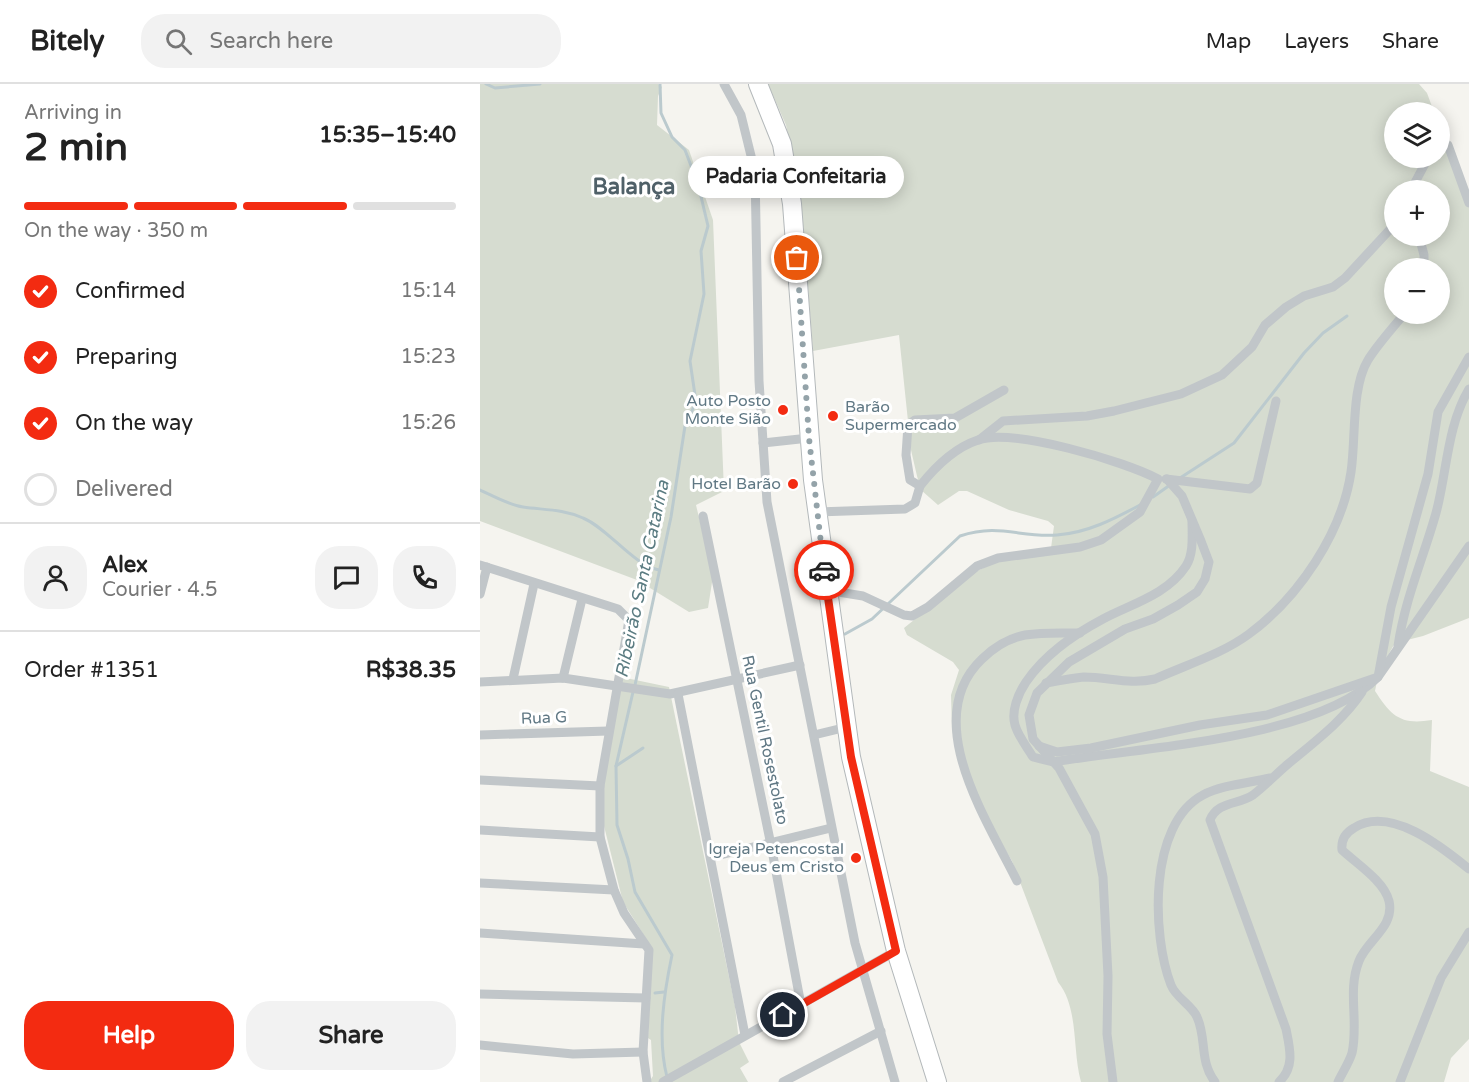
<!DOCTYPE html>
<meta charset="utf-8">
<style>
body{margin:0;font-family:"Varela Round",sans-serif;background:#f2f2f2;color:#222;height:100vh;display:flex;flex-direction:column;font-size:22px;white-space:nowrap}
*{box-sizing:border-box;margin:0}
p{font-size:20px;color:#767676}
.icon{flex:none;width:33px;height:33px;fill:none;stroke:currentColor;stroke-width:2;stroke-linecap:round;stroke-linejoin:round}
.map{position:relative;flex:1;overflow:hidden}
.sheet{display:flex;flex-direction:column;background:#fff;width:480px}
.sheet>*{flex:none}
.fabs{position:absolute;left:904px;top:18px;display:grid;gap:12px}
.fabs a{display:grid;place-items:center;width:66px;height:66px;border-radius:50%;background:#fff;box-shadow:0 3px 15px #0003;font-size:30px}
.pin{position:absolute;display:grid;place-items:center;width:51px;height:51px;color:#fff;margin:-26px;border:3px solid #fff;border-radius:50%;box-shadow:0 2px 6px #0007}
.courier{position:absolute;display:grid;place-items:center;width:60px;height:60px;margin:-30px;border:4px solid #f32b11;border-radius:50%;background:#fff;color:#222;box-shadow:0 2px 8px #0007}
.bubble{position:absolute;height:42px;border-radius:21px;background:#fff;box-shadow:0 3px 15px #0003;font-size:20px;font-weight:700;line-height:42px;text-align:center}
.summary em{font-style:normal;font-weight:700}
.summary div{display:flex;flex-direction:column-reverse}
.summary{display:flex;align-items:center;justify-content:space-between;height:102px;padding:0 24px}
h1{font-size:39px;font-weight:700;line-height:45px}
.bar{display:grid;grid-template-columns:repeat(4,1fr);gap:9px 6px;align-content:center;height:72px;padding:0 24px}
.bar i{height:8px;border-radius:4px;background:#e0e0e0}
.bar .current{background:#f32b11}
.bar p{grid-column:span 4}
.line{display:flex;align-items:center;gap:15px;padding:0 24px;border-top:2px solid #e0e0e0}
.line div{flex:1}
.round{display:grid;place-items:center;flex:none;width:63px;height:63px;border-radius:24px;background:#f2f2f2}
ol{padding:0 24px;list-style:none}
li{display:flex;align-items:center;gap:18px;height:66px}
li p{margin-inline-start:auto}
li .icon{padding:6px;border-radius:50%;background:#f32b11;color:#fff;stroke-width:4}
li:last-child{color:#767676}
li i{width:33px;height:33px;border:3px solid #e0e0e0;border-radius:50%}
.cta{display:flex;gap:12px;margin-top:auto;padding:12px 24px}
.cta a{flex:1;height:69px;border-radius:24px;background:#f32b11;color:#fff;font-size:24px;font-weight:700;line-height:69px;text-align:center}
.cta a+a{background:#f2f2f2;color:#222}
header{display:flex;align-items:center;gap:36px;box-sizing:border-box;height:84px;padding:0 30px;background:#fff;border-bottom:2px solid #e0e0e0}
header strong{font-size:28px}
nav{display:flex;gap:33px;margin-inline-start:auto;font-size:21px}
.search{width:420px;height:54px;background:#f2f2f2;display:flex;align-items:center;gap:15px;box-sizing:border-box;padding:0 21px;border-radius:24px;color:#767676;font-size:22px}
main{display:flex;flex:1;min-height:0}
.map>svg:first-child{display:block}
</style>
<header>
<strong>Bitely</strong>
<div class="search"><svg class="icon" aria-label="search" viewBox="0 0 24 24"><circle cx="10" cy="10" r="6"/><path d="M15 15l6 6"/></svg>Search here</div>
<nav><a>Map</a><a>Layers</a><a>Share</a></nav>
</header>
<main>
<section class="sheet">
<div class="summary"><div><h1>2 min</h1><p>Arriving in</p></div><em>15:35–15:40</em></div>
<div class="bar"><i class="current"></i><i class="current"></i><i class="current"></i><i></i><p>On the way · 350 m</p></div>
<ol>
<li><svg class="icon" aria-label="check" viewBox="0 0 24 24"><path d="M5 12l5 5 9-10"/></svg>Confirmed<p>15:14</p></li>
<li><svg class="icon" aria-label="check" viewBox="0 0 24 24"><path d="M5 12l5 5 9-10"/></svg>Preparing<p>15:23</p></li>
<li><svg class="icon" aria-label="check" viewBox="0 0 24 24"><path d="M5 12l5 5 9-10"/></svg>On the way<p>15:26</p></li>
<li><i></i>Delivered</li>
</ol>
<div class="line" style="height:108px"><a class="round"><svg class="icon" aria-label="person" viewBox="0 0 24 24"><circle cx="12" cy="8" r="4"/><path d="M4 21q1-7 8-7t8 7"/></svg></a><div><b>Alex</b><p>Courier · 4.5</p></div><a class="round"><svg class="icon" aria-label="chat" viewBox="0 0 24 24"><path d="M4 5h16v11H9l-5 4z"/></svg></a><a class="round"><svg class="icon" aria-label="phone" viewBox="0 0 24 24"><path d="M5 4h4l2 5-3 2q2 4 5 5l2-3 5 2v4C11 20 4 13 5 4z"/></svg></a></div>
<div class="line" style="height:78px"><div>Order #1351</div><b>R$38.35</b></div>
<div class="cta"><a>Help</a><a>Share</a></div>
</section>
<div class="map">
<svg width="989" height="998" viewBox="0 0 989 998">
<rect width="100%" height="100%" fill="#f5f4ef"/>
<g fill="#d6dcd0" fill-rule="evenodd">
<path d="M0 0H178L182 3 178 12 177 41 209 66 233 136 244 407 216 421 233 492 228 524 209 528 157 496 0 437Z"/>
<path d="M288 0H939L947 9 954 28H915V74H960V43L989 117V534L943 552 915 559 899 587 895 607C912 633 921 641 952 636L950 687 989 703V955L971 974 964 998H601C592 965 599 924 578 898L532 777 494 713 476 665 472 645 471 611 479 586 473 578 427 551 424 544 491 490 518 477 571 464 574 442 568 437 529 426 487 407H479L458 421 441 406 437 392 431 366 419 251 333 267 325 163 309 55 306 41ZM915 106H960V152H915ZM915 184H960V230H915Z"/>
<path d="M141 593 189 603 255 922 259 958 269 978 260 984 268 998H169L173 992 171 956 168 954 172 864 143 818 124 742 122 713Z"/>
</g>
<g fill="none" stroke-linecap="round" stroke-linejoin="round">
<g stroke="#bbcace" stroke-width="3">
<path d="M6 0 15 4 60 0"/>
<path d="M700 394 754 359 824 269 843 249 867 232"/>
<path d="M0 406C13 412 29 421 43 423 64 426 83 425 103 434 129 445 153 481 179 486"/>
<path d="M673 413 690 401"/>
<path d="M365 550 392 535 480 452C520 439 540 454 577 451 607 449 634 435 660 421"/>
<path d="M155 601 191 433 205 342 216 318 210 277 224 210 221 167 228 142 218 100 205 66 192 53 181 29 180 0"/>
<path d="M153 608 136 682 137 741 148 775 155 808 192 871C184 909 177 954 187 993"/>
<path d="M136 682 163 664"/>
<path d="M175 909 184 908"/>
</g>
<g stroke="#b3b8ba" stroke-width="20">
<path id="highway" d="M278 0 302 60 312 120 333 396 371 673 416 867 457 998"/>
</g>
<g stroke="#c1c6c9" stroke-width="9">
<path d="M244 0 261 31 275 88 279 297 287 418 375 859 415 998"/>
<path d="M960 58 968 61 989 119"/>
<path d="M931 106 948 74"/>
<path d="M939 152 944 171V184"/>
<path d="M499 356 523 337 607 332 634 327 701 310 742 291 772 263 785 241 806 223 824 212 853 203 865 194 915 140"/>
<path d="M283 359 329 354"/>
<path d="M686 395 770 405 777 399 796 317"/>
<path d="M337 428 425 425 435 419 440 402"/>
<path d="M223 432 291 761 321 921"/>
<path d="M712 437C712 451 714 470 706 482 687 511 651 520 623 535 593 551 565 570 546 598 538 610 531 627 535 641 538 652 547 663 553 673L573 678C661 663 834 656 898 593L989 462"/>
<path d="M0 481 138 525 149 536 120 702V753L134 806 144 829 169 866 163 968 167 998"/>
<path d="M346 506 383 512 424 531 432 532 448 523 497 482 518 474 600 463 621 456 660 428 678 395C644 377 533 344 498 356 474 364 455 383 440 402L430 396 426 371 428 341 435 336 475 334 524 306"/>
<path d="M0 510 7 483"/>
<path d="M918 562C925 515 943 475 956 429 967 388 967 342 989 305"/>
<path d="M83 594 102 515"/>
<path d="M33 595 54 500"/>
<path d="M0 598 83 594 190 610 320 581"/>
<path d="M566 599C579 597 592 594 604 593 629 593 650 601 675 595 706 581 742 570 769 550 819 513 862 449 871 388 876 355 871 304 888 276 898 260 912 245 924 230"/>
<path d="M198 610 265 951"/>
<path d="M0 651 128 647"/>
<path d="M334 651 367 643"/>
<path d="M559 662 577 668 611 664 720 641 787 631 898 593 911 523 948 390 958 328 989 273"/>
<path d="M0 696 120 702"/>
<path d="M0 746 120 753"/>
<path d="M232 773 351 744"/>
<path d="M537 797C507 736 439 635 502 575 513 564 529 554 545 551 563 548 582 549 600 549"/>
<path d="M0 799 134 806"/>
<path d="M0 849 164 860"/>
<path d="M0 910 166 914"/>
<path d="M0 961 93 970 163 968"/>
<path d="M183 998 416 867"/>
<path d="M303 998 401 947"/>
<path d="M633 998 627 950 628 892 623 793 615 750 579 684 553 655 549 631 557 609 589 578 645 545 673 535 698 521 717 508 725 495 729 478 721 457 702 412 687 395"/>
<path d="M735 998C719 977 727 955 717 933 712 921 696 914 691 901 672 852 668 740 723 711 742 701 769 699 790 694"/>
<path d="M799 998C815 983 810 965 806 945L730 736C738 717 758 721 773 711 785 702 796 690 808 680 834 658 863 637 882 608"/>
<path d="M858 998C862 989 869 979 872 969 879 938 867 907 879 877 887 856 915 843 909 817 904 797 877 780 862 766 861 756 865 749 874 744 910 721 962 763 989 785"/>
<path d="M920 998 961 894 989 848"/>
</g>
<use href="#highway" stroke="#fff" stroke-width="18"/>
</g>
<g fill="none" stroke-linecap="round" stroke-linejoin="round">
<path stroke="#94a3a9" stroke-width="6" stroke-dasharray="0 10.8" d="M317 174 329 354 344 486"/>
<path stroke="#f32b11" stroke-width="8" d="M303 931 416 867 371 673 344 486"/>
</g>
<g fill="#f32b11" stroke="#fff" stroke-width="2">
<circle cx="303" cy="326" r="6"/>
<circle cx="353" cy="332" r="6"/>
<circle cx="313" cy="400" r="6"/>
<circle cx="376" cy="774" r="6"/>
</g>
<g text-anchor="middle" dominant-baseline="central" stroke-width="6" stroke-linejoin="round" paint-order="stroke">
<g font-size="16" fill="#607884" stroke="#fff" text-anchor="end">
<text x="291" y="317">Auto Posto<tspan x="291" dy="18">Monte Sião</tspan></text>
<text x="365" y="323" text-anchor="start">Barão<tspan x="365" dy="18">Supermercado</tspan></text>
<text x="301" y="400">Hotel Barão</text>
<text x="364" y="765">Igreja Petencostal<tspan x="364" dy="18">Deus em Cristo</tspan></text>
</g>
<g font-size="16" fill="#607884" stroke="#fff">
<text transform="translate(64 634) rotate(-2)">Rua G</text>
<text transform="translate(285 656) rotate(78)">Rua Gentil Rosestolato</text>
</g>
<g font-size="18" font-style="italic" fill="#5b7c82" stroke="#fff">
<text transform="translate(162 495) rotate(-78)">Ribeirão Santa Catarina</text>
</g>
<g font-size="22" font-weight="bold" fill="#4f6068" stroke="#fff">
<text x="154" y="103">Balança</text>
</g>
</g>
</svg>
<div class="fabs">
<a><svg class="icon" aria-label="layers" viewBox="0 0 24 24"><path d="M12 4l9 5-9 5-9-5zM3 14l9 5 9-5"/></svg></a>
<a>+</a>
<a>−</a>
</div>
<div class="pin" style="left:317px;top:174px;background:#ea580c"><svg class="icon" aria-label="bag" viewBox="0 0 24 24"><path d="M5 8h14l-1 12H6zM9 8a3 3 0 0 1 6 0"/></svg></div>
<div class="pin" style="left:303px;top:931px;background:#1f2937"><svg class="icon" aria-label="home" viewBox="0 0 24 24"><path d="M3 11l9-7 9 7M6 9v11h12V9"/></svg></div>
<div class="courier" style="left:344px;top:486px"><svg class="icon" aria-label="car" viewBox="0 0 24 24"><path d="M5 17H2v-5l4-1 3-4h7l3 4 3 1v5h-3M9 17h6M6 11h13"/><circle cx="7" cy="17" r="2"/><circle cx="17" cy="17" r="2"/></svg></div>
<div class="bubble" style="left:208px;top:72px;width:216px">Padaria Confeitaria</div>
</div>
</main>
